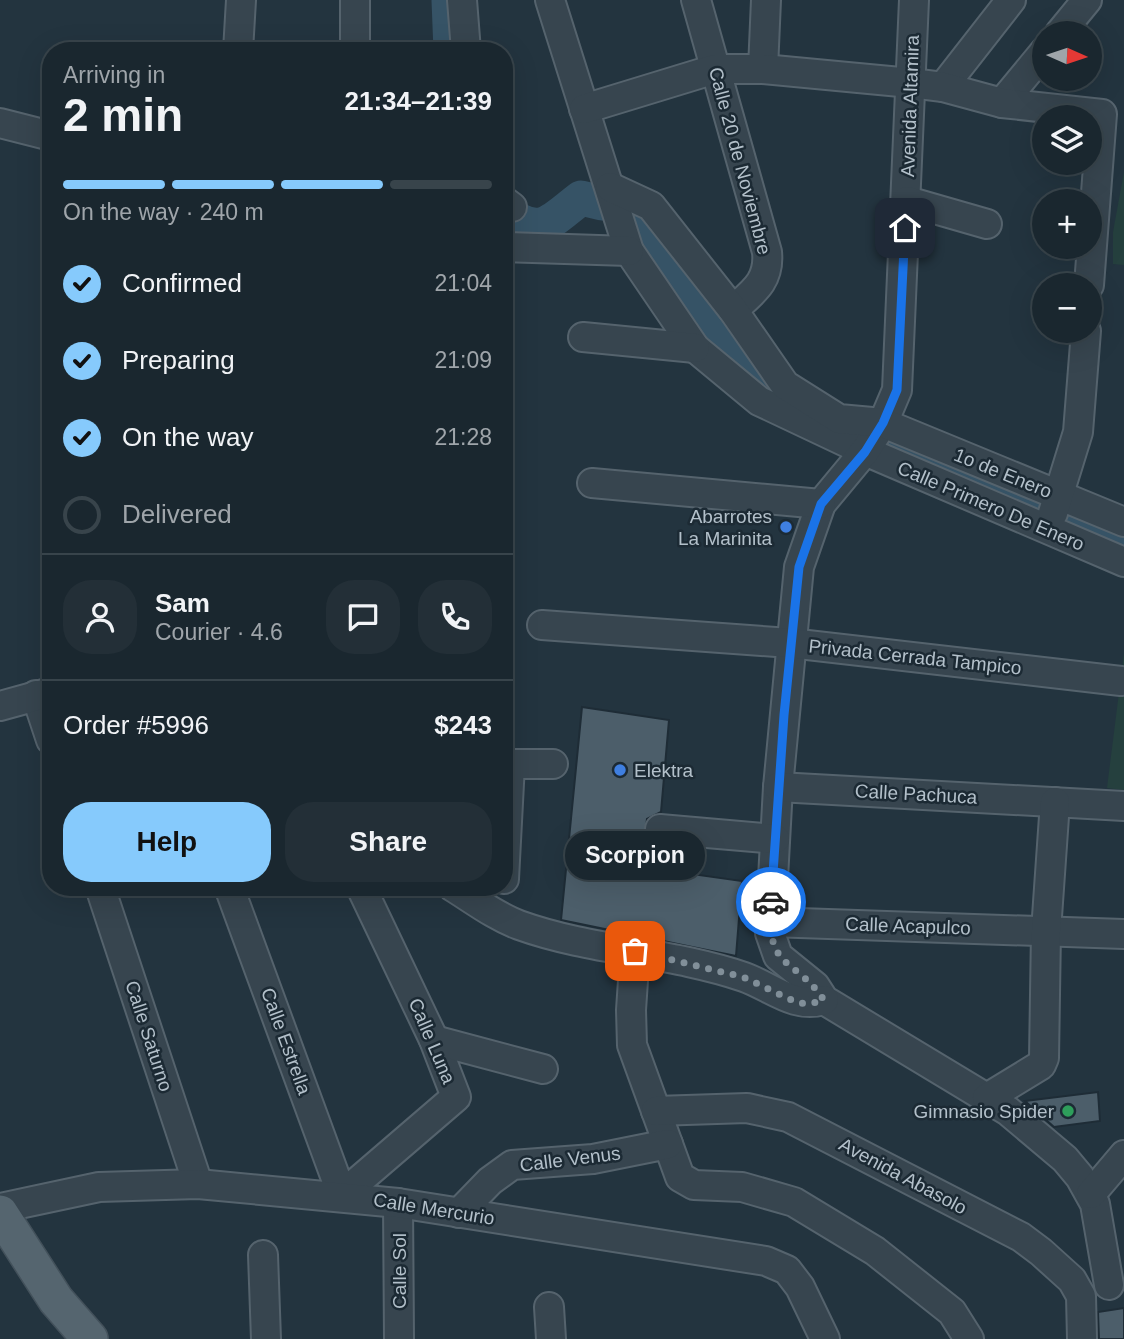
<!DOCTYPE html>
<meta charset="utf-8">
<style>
body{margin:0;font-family:Arial,sans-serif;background:#232f37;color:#f1f3f6;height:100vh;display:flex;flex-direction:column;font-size:26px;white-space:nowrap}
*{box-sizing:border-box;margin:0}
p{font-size:23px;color:#9fa5aa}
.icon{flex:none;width:38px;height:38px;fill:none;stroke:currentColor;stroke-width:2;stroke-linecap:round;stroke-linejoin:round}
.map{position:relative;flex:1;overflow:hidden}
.panel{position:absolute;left:42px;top:42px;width:471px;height:854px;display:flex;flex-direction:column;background:#1a272f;border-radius:28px;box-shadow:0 7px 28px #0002,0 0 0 2px #38444b}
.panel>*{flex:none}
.needle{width:46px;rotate:93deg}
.tools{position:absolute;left:1032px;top:21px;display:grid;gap:14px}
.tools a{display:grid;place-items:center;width:70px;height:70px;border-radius:50%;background:#1a272f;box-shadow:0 7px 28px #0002,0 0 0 2px #38444b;font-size:35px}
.pin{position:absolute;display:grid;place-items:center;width:60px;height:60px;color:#fff;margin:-30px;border-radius:14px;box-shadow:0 4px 10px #0006}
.courier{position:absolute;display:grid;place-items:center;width:70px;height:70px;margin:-35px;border:5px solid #1a73e8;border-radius:50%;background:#fff;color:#222;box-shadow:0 2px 9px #0007}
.bubble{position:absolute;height:49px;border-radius:24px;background:#1a272f;box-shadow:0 7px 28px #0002,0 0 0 2px #38444b;font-size:23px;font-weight:700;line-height:49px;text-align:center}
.head em{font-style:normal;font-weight:700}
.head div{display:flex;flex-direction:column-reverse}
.head{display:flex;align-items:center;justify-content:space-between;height:119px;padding:0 21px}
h1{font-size:46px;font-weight:700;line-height:52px}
.bar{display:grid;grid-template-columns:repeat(4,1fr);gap:10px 7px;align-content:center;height:84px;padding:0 21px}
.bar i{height:9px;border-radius:5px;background:#38444b}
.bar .current{background:#86cafc}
.bar p{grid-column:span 4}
.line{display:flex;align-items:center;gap:18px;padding:0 21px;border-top:2px solid #38444b}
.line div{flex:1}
.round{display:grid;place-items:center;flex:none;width:74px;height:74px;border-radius:28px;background:#232f37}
ol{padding:0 21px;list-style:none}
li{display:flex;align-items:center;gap:21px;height:77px}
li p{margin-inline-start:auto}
li .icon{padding:7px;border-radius:50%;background:#86cafc;color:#111;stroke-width:4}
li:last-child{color:#9fa5aa}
li i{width:38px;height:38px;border:4px solid #38444b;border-radius:50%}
.cta{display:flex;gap:14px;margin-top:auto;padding:14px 21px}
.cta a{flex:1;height:80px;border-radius:28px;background:#86cafc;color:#111;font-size:28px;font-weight:700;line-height:80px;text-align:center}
.cta a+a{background:#232f37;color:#f1f3f6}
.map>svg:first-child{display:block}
</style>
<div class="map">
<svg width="1124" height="1339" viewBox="0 0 1124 1339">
<rect width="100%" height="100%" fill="#23343f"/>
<g fill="#25403e">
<path d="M1124 172V265L1113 264V232Z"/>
<path d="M1124 653V790L1107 788Z"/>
</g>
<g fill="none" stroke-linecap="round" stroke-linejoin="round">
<g stroke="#365366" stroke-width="35">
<path d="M449 0 451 51"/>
<path d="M504 211C542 238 548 223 581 198L602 203"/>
<path d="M628 224 703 322 793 407 855 433 891 442 1122 548"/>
</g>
</g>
<g fill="#4c5e6a" stroke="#1e2c36" stroke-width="2">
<path d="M582 707 669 720 661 812 647 819 645 835 658 846 656 869 742 881 736 956 561 920Z"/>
<path d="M1098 1092 1100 1121 1054 1127 1025 1101Z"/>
<path d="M1124 1308V1339H1099L1098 1312Z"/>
</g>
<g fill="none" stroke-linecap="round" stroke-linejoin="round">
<g stroke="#55636d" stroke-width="32">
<g id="minor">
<path d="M462 0 466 51"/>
<path d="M550 0 629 251 695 348 759 401 865 451 1124 562"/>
<path d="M696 0 767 252C770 281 753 292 733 310"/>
<path d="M914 0 897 390 883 423 865 451 821 504 799 567 778 787 770 933 778 956 815 986 824 1000 1008 1111 1065 1159 1080 1177 1095 1204 1109 1285"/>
<path d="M1060 33 1087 0"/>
<path d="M238 51 241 0"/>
<path d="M355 51V0"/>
<path d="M763 69 766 0"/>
<path d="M943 87 1011 0"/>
<path d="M1002 103 1045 51"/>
<path d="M584 109 715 69H763L911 83 943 87 1002 103 1102 114 1089 285"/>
<path d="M0 123 51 136"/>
<path d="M610 187 651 206 733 310 785 385 839 419 883 423 1124 522"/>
<path d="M504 201 512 207"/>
<path d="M907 201 987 224"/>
<path d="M504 247 629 251"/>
<path d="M583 337 695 348"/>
<path d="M592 483 821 504"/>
<path d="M1053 513 1078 432 1086 331"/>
<path d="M542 625 790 643 1121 681"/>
<path d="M36 695 51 740"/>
<path d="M0 706 51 692"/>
<path d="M778 787 1124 806"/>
<path d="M660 829 775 839"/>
<path d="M504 879 510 764H553"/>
<path d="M100 887 198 1184"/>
<path d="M229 887 342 1195 456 1097 434 1040 361 887"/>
<path d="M453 887C474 900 495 916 519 925 591 951 671 952 744 977 772 987 794 1009 824 1000"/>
<path d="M770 922 1124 934"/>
<path d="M635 951 631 1010 632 1045 680 1177 694 1185 742 1187 794 1202 875 1251 952 1312 969 1339"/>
<path d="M434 1040 543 1069"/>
<path d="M987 1098 1041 1065 1044 1058 1046 931 1055 802"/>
<path d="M656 1111 747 1108 788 1117 1021 1237 1041 1252 1072 1280 1081 1296 1082 1339"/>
<path d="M1091 1194 1124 1155"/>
<path d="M398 1203 399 1339"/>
<path d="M0 1208 99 1187 198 1184 398 1203 766 1261 787 1270 800 1287 825 1339"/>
<path d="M459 1213 490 1181 512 1165 593 1159 668 1144"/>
<path d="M263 1255 266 1339"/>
<path d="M549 1307 551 1339"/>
</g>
</g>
<g stroke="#43515b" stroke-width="38">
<path id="major" d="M0 1213 56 1300 90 1339"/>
</g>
<use href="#minor" stroke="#37454f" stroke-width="28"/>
<use href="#major" stroke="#55656f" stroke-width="35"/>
</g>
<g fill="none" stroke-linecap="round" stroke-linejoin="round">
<path stroke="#818f99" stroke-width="7" stroke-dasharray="0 12.6" d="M635 951 743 977 798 1003 810 1004 824 1000C793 955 766 972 771 902"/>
<path stroke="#1a73e8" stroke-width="9" d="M771 902 784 715 799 567 821 504 865 452 883 423 897 390 905 228"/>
</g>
<g fill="#3f7fe0" stroke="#1c2a34" stroke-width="2.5">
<circle cx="786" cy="527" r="7"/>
<circle cx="620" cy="770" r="7"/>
</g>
<circle fill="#2e9e5b" stroke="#1c2a34" stroke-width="2.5" cx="1068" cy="1111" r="7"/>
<g text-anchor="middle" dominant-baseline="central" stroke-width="5" stroke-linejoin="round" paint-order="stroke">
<g font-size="19" fill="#b3c0ca" stroke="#1c2a34">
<text transform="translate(910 106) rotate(-88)">Avenida Altamira</text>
<text transform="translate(740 161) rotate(75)">Calle 20 de Noviembre</text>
<text transform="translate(1003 473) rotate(22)">1o de Enero</text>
<text transform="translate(991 506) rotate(23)">Calle Primero De Enero</text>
<text transform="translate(915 657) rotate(6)">Privada Cerrada Tampico</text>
<text transform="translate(916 794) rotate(3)">Calle Pachuca</text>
<text transform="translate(908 926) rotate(2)">Calle Acapulco</text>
<text transform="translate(149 1036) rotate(72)">Calle Saturno</text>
<text transform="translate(286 1041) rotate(70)">Calle Estrella</text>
<text transform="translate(432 1041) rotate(67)">Calle Luna</text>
<text transform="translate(570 1159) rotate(-7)">Calle Venus</text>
<text transform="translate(903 1176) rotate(28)">Avenida Abasolo</text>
<text transform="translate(434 1209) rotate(9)">Calle Mercurio</text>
<text transform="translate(399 1271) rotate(-90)">Calle Sol</text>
</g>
<g font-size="19" fill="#b3c0ca" stroke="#1c2a34" text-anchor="end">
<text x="772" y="516">Abarrotes<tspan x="772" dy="22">La Marinita</tspan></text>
<text x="634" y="770" text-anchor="start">Elektra</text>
<text x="1054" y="1111">Gimnasio Spider</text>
</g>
</g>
</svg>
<div class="tools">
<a><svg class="needle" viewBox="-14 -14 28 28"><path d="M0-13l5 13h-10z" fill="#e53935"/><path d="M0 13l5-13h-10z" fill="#9fa5aa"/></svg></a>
<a><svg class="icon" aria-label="layers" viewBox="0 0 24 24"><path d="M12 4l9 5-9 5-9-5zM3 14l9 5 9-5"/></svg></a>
<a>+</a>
<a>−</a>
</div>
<div class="pin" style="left:635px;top:951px;background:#ea580c"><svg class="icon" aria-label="bag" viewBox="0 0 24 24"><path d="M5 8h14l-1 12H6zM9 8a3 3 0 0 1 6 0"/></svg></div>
<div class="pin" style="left:905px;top:228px;background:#1f2937"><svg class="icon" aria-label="home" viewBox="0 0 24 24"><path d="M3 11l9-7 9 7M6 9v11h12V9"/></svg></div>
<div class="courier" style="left:771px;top:902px"><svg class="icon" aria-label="car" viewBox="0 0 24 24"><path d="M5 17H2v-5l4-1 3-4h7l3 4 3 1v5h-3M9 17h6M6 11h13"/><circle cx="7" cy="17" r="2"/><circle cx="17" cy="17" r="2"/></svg></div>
<div class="bubble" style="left:565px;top:831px;width:140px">Scorpion</div>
<section class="panel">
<div class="head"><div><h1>2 min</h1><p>Arriving in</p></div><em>21:34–21:39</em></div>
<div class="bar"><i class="current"></i><i class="current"></i><i class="current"></i><i></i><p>On the way · 240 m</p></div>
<ol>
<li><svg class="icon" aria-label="check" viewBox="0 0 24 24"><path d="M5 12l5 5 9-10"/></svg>Confirmed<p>21:04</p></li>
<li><svg class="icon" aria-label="check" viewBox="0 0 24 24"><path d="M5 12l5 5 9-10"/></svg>Preparing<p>21:09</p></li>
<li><svg class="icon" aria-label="check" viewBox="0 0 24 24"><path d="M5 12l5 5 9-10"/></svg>On the way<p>21:28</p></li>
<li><i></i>Delivered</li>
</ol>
<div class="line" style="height:126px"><a class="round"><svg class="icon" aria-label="person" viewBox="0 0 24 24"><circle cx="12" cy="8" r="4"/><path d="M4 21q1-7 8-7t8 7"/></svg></a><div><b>Sam</b><p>Courier · 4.6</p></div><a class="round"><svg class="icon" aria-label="chat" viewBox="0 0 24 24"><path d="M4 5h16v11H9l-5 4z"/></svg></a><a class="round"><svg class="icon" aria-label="phone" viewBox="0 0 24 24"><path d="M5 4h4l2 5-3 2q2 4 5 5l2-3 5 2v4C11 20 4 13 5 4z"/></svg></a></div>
<div class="line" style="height:91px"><div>Order #5996</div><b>$243</b></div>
<div class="cta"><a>Help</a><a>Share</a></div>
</section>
</div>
